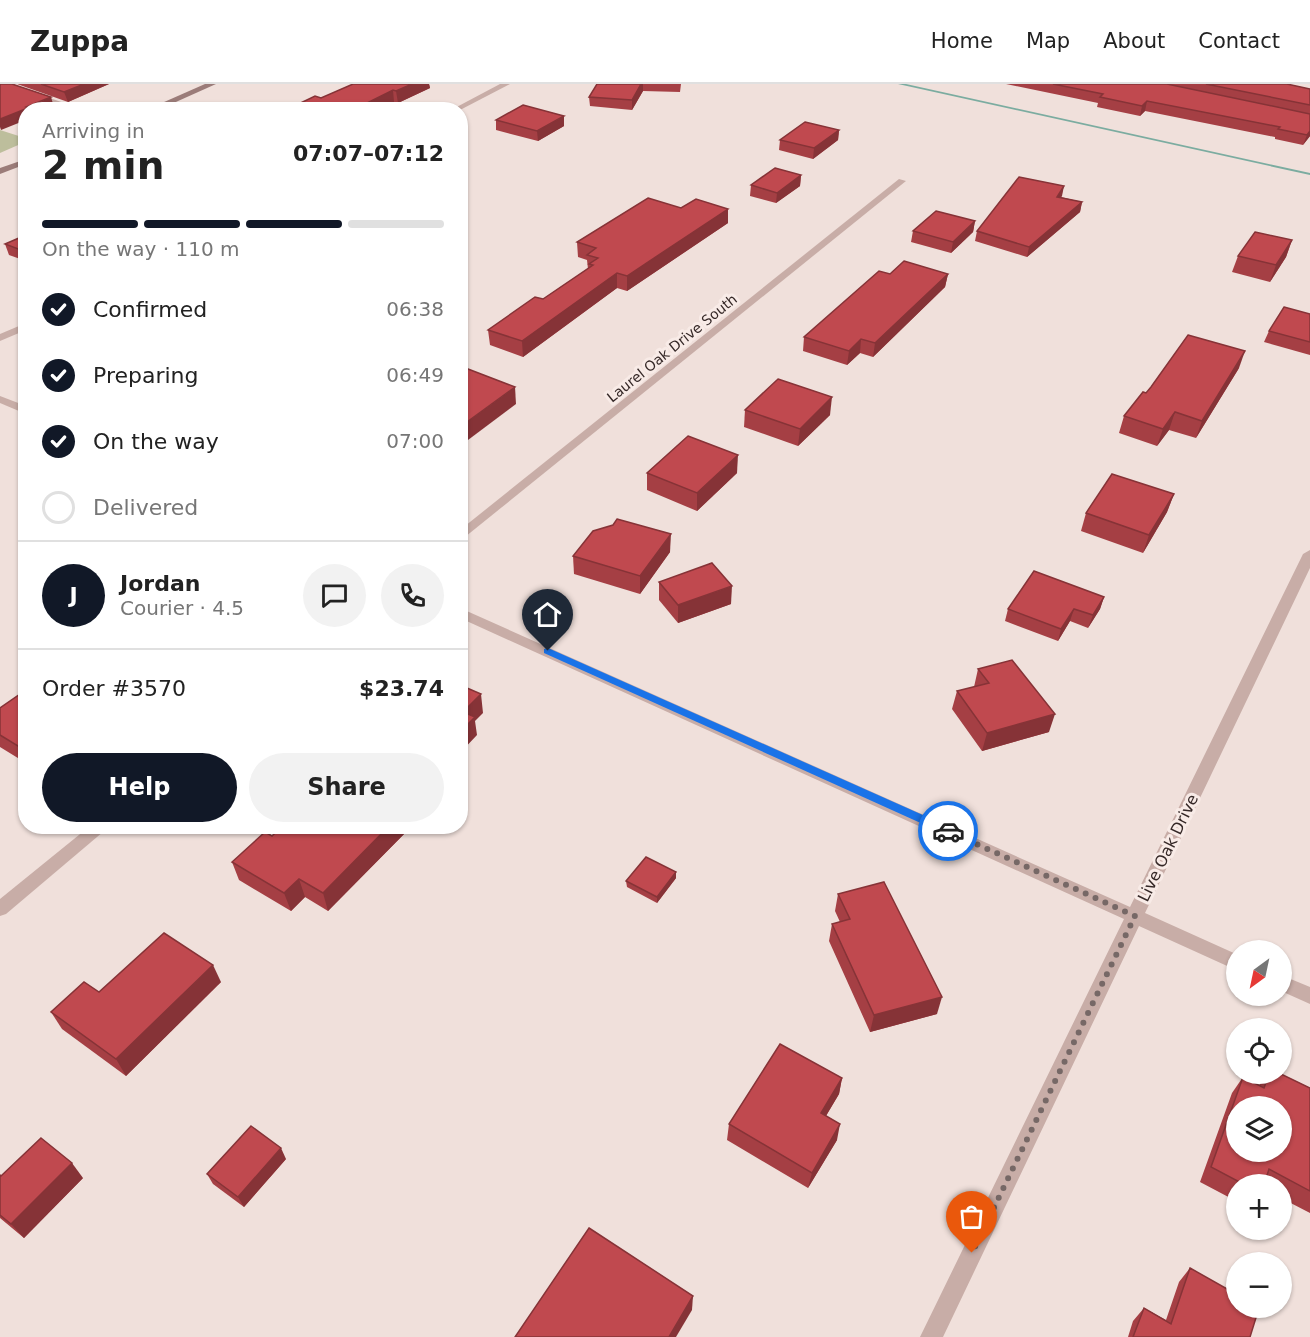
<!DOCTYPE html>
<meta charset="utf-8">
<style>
body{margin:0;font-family:"DejaVu Sans",sans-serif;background:#f2f2f2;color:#222;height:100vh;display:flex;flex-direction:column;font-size:22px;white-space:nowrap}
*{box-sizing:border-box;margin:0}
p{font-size:20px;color:#767676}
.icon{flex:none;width:33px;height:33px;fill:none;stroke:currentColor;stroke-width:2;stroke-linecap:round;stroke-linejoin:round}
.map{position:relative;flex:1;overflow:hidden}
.panel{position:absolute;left:18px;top:18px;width:450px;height:732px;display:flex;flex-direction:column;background:#fff;border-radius:24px;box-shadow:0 2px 4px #0004}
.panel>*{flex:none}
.needle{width:39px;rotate:213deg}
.fabs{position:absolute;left:1226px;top:856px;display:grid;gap:12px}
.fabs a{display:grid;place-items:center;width:66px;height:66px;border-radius:50%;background:#fff;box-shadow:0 2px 4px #0004;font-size:30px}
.pin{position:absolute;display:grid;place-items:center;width:51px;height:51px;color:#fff;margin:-62px -26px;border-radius:50% 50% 50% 0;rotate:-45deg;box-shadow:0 0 6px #0007}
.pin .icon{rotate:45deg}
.courier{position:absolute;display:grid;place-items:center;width:60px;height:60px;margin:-30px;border:4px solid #1a73e8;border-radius:50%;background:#fff;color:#222;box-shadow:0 2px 8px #0007}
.overview em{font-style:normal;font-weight:700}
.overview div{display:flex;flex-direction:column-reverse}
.overview{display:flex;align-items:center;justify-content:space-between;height:102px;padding:0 24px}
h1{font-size:39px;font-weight:700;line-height:45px}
.bar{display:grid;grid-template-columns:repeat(4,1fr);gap:9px 6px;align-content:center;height:72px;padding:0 24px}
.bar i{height:8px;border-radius:4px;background:#e0e0e0}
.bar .selected{background:#111827}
.bar p{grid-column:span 4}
.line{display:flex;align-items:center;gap:15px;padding:0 24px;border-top:2px solid #e0e0e0}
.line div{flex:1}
.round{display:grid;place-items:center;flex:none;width:63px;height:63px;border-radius:32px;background:#f2f2f2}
ol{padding:0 24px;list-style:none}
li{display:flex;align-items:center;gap:18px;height:66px}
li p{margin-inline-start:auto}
li .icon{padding:6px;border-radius:50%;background:#111827;color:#fff;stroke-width:4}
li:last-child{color:#767676}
li i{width:33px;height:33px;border:3px solid #e0e0e0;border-radius:50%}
.cta{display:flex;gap:12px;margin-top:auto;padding:12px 24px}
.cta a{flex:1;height:69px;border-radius:36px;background:#111827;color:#fff;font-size:24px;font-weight:700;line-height:69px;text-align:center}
.cta a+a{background:#f2f2f2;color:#222}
header{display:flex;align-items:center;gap:36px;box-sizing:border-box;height:84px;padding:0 30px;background:#fff;border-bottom:2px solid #e0e0e0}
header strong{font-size:28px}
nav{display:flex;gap:33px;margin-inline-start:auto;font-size:21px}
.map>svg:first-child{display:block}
</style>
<header>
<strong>Zuppa</strong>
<nav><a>Home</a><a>Map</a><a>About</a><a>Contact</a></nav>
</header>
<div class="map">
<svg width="1310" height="1253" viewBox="0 0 1310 1253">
<rect width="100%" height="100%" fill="#f0e0db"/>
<path fill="#bdbe9c" d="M0 46 25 54V58L0 69Z"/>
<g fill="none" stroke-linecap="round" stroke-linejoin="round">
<path fill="#7baca0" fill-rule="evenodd" d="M898 0H906L1310 89V91Z"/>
<g fill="#c8ada7" fill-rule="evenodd">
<path d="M0 0H10L84 26H70L0 2Z"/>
<path d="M500 0H510L460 26H451Z"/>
<path d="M899 95 906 97 460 457V446Z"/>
<path d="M26 239V246L0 257V250Z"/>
<path d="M0 312 26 322V330L0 319Z"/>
<path d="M1310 466V484L1145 829 1236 870V886L1139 842 943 1253H920L1124 835 460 534V524L1130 823 1303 470Z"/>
<path d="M90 742H110L6 830 0 832V815Z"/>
<path d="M1281 891 1310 903V920L1281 907Z"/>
</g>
<g fill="#9b7c79" fill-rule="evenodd">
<path d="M205 0H216L158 26H146Z"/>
<path d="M26 75V80L0 90V84Z"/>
</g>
</g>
<g fill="#a53f44">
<path d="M17 0H109L68 18Z"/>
<path d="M353 0H429L430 4 398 19 394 18 321 14Z"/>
<path d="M596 0H681L680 8 643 7 632 26 590 22 589 13 597 1Z"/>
<path d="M1006 0H1287L1310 5V52L1303 61 1275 55V53L1145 27 1140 32 1097 23 1098 19Z"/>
<path d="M496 36 564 42 538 57 496 46Z"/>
<path d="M839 46 838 56 813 75 779 66 780 56Z"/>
<path d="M801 91 800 102 776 119 750 112 751 101Z"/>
<path d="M1062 112 1061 113 1082 118 1080 128 1027 173 975 157 977 147Z"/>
<path d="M681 124 728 125V139L627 207 617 204 523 273 490 261 488 246 543 215 588 185 587 176 578 173 577 158Z"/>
<path d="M975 137 973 148 951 169 911 158 913 147Z"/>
<path d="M26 151V177L9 171 5 160Z"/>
<path d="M1292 156 1286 173 1270 198 1232 188 1238 172Z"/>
<path d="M890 190H948L945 203 873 273 860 269 847 281 803 267 804 253Z"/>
<path d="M1310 230V271L1264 258 1269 247Z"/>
<path d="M1239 284 1196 354 1169 346 1157 362 1119 349 1124 332 1146 309Z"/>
<path d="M745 326 830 331 798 362 744 343Z"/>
<path d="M647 389H737L697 427 647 406Z"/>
<path d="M1174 410 1167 428 1143 469 1081 447 1086 429Z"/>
<path d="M670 468 640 510 574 490 573 472Z"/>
<path d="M659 498 731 520 678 539 659 516Z"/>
<path d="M1104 513 1100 525 1088 544 1070 537 1058 557 1005 537 1008 525Z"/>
<path d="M978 585 1049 648 982 667 952 625 957 607 974 603Z"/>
<path d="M26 606V679L0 663V624Z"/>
<path d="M282 742H406L407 747 328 827 305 813 291 827 239 796 232 778 272 752Z"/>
<path d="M676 788V794L657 819 627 803 626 797Z"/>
<path d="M838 810 937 930 870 948 829 857 832 840 840 838 835 827Z"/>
<path d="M221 898 126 992 62 945 51 928 99 908Z"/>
<path d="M1267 990H1281L1310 1004V1129L1281 1114V1101H1236V1117L1200 1098 1232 1009 1243 993 1259 1001Z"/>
<path d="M842 994 839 1010 826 1032 837 1056 808 1104 727 1056 729 1040Z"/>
<path d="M286 1075 244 1123 213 1100 207 1090Z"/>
<path d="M0 1091 1 1092 83 1094 24 1154 0 1134Z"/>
<path d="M1190 1184 1250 1253H1128L1133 1237 1144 1224 1166 1236 1179 1198Z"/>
</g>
<g fill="#863337">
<path d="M84 0H109L68 18 64 8Z"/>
<path d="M412 0H429L430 4 398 19 396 7Z"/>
<path d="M641 0H643V7L632 26V16Z"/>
<path d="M393 6 394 18 378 26H353Z"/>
<path d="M51 13 54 23 48 26H26V36L1 46 0 43V35Z"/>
<path d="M1147 17 1145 27 1140 32 1142 22Z"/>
<path d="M564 32V42L538 57 537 47Z"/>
<path d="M839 46 838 56 813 75 814 64Z"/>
<path d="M1310 47V52L1303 61 1307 51Z"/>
<path d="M801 91 800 102 776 119 777 109Z"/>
<path d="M1064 102 1062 112 1054 122 1057 113Z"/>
<path d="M1082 118 1080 128 1027 173 1029 163Z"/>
<path d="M728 125V139L627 207V192Z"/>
<path d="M975 137 973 148 951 169 953 158Z"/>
<path d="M1292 156 1286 173 1270 198 1276 181Z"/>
<path d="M617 189V204L523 273 522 257Z"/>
<path d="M948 190 945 203 873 273 875 259Z"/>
<path d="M861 255 860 269 847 281 849 267Z"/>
<path d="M1245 267 1239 284 1196 354 1202 337Z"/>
<path d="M515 303 516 320 460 362V343Z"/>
<path d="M832 313 830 331 798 362 800 345Z"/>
<path d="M1175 328 1169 346 1157 362 1163 345Z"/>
<path d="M738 371 737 389 697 427V409Z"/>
<path d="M1174 410 1167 428 1143 469 1149 451Z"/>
<path d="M671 450 670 468 640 510V492Z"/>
<path d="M732 502 731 520 678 539V521Z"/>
<path d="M1104 513 1100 525 1088 544 1093 531Z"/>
<path d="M1074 525 1070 537 1058 557 1061 545Z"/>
<path d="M481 610 483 629 475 637 477 651 460 669V648L463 628Z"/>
<path d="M1055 630 1049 648 982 667 987 649Z"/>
<path d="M389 742H406L407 747 328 827 323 809Z"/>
<path d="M676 788V794L657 819V813Z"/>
<path d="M299 795 305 813 291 827 284 809Z"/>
<path d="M213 881 221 898 126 992 116 975Z"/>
<path d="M942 913 937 930 870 948 874 931Z"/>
<path d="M842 994 839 1010 818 1045 821 1029Z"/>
<path d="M840 1040 837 1056 808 1104 812 1089Z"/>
<path d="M281 1064 286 1075 244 1123 238 1113Z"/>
<path d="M72 1079 83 1094 24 1154 11 1140Z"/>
<path d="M693 1212 692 1226 676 1253H669Z"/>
</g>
<g fill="#c0494f" stroke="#863337" stroke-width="1.5" fill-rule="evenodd">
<path d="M0 0H12L51 13 26 23 28 24 0 35Z"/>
<path d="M41 0H84L64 8Z"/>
<path d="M353 0H412L396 7 393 6 353 26H286L315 12 321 14Z"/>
<path d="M597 0H641L632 16 589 13Z"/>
<path d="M1053 0H1167L1310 30V47L1307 51 1278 45 1280 43 1147 17 1142 22 1100 13 1103 10Z"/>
<path d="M1206 0H1287L1310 5V21Z"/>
<path d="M523 21 564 32 537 47 496 36Z"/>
<path d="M805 38 839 46 814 64 780 56Z"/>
<path d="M775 84 801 91 777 109 751 101Z"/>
<path d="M1019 93 1064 102 1057 113 1082 118 1029 163 977 147Z"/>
<path d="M648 114 681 124 696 115 728 125 627 192 617 189 522 257 488 246 535 213 543 215 593 181 589 180 598 174 587 171 596 164 577 158Z"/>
<path d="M936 127 975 137 953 158 913 147Z"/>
<path d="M1255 148 1292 156 1276 181 1238 172Z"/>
<path d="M26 151V168L5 160Z"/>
<path d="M904 177 948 190 875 259 861 255 849 267 804 253 879 187 890 190Z"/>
<path d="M1284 223 1310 230V258L1269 247Z"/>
<path d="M1188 251 1245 267 1202 337 1175 328 1163 345 1124 332 1143 308 1146 309 1151 303Z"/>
<path d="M468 285 515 303 460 343V290Z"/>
<path d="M778 295 832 313 800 345 745 326Z"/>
<path d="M688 352 738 371 697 409 647 389Z"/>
<path d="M1112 390 1174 410 1149 451 1086 429Z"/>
<path d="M617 435 671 450 640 492 573 472 593 447 613 441Z"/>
<path d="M712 479 732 502 678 521 659 498Z"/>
<path d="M1034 487 1104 513 1093 531 1074 525 1061 545 1008 525Z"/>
<path d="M1012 576 1055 630 987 649 957 607 989 599 978 585Z"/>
<path d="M460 601 481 610 463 628 475 633 460 648Z"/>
<path d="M26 606V667L0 651V624Z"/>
<path d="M282 742H389L323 809 299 795 284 809 232 778 265 748 272 752Z"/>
<path d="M646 773 676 788 657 813 626 797Z"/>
<path d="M884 798 942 913 874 931 832 840 850 835 838 810Z"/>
<path d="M164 849 213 881 116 975 51 928 84 898 99 908Z"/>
<path d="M780 960 842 994 821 1029 840 1040 812 1089 729 1040Z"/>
<path d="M1269 990H1281L1310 1004V1107L1269 1085 1264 1101H1245L1211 1083 1243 993 1264 1004ZM1236 1023H1281V1068H1236Z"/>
<path d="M251 1042 281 1064 238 1113 207 1090Z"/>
<path d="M41 1054 72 1079 11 1140 0 1131V1091L1 1092Z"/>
<path d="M589 1144 693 1212 669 1253H515Z"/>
<path d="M1190 1184 1236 1210V1224H1259L1250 1253H1133L1144 1224 1171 1240Z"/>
</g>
<path fill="#1a73e8" d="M548 564 952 744 954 747 952 750H945L544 569V565Z"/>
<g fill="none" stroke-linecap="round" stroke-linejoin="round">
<path stroke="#766866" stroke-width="6" stroke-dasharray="0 10.8" d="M948 747 1135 832 972 1169"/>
</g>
<g text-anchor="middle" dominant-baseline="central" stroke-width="6" stroke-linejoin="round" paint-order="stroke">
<g font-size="14" fill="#352827" stroke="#f8ebe7">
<text transform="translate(672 264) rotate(-39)">Laurel Oak Drive South</text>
</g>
<g font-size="16" fill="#352827" stroke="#f8ebe7">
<text transform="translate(1168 764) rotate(-64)">Live Oak Drive</text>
</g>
</g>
</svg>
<div class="fabs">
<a><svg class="needle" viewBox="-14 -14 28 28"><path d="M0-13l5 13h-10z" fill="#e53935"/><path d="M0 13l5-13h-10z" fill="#767676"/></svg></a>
<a><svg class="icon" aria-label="locate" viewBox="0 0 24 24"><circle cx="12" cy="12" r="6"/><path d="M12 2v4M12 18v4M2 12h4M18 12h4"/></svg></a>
<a><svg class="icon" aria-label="layers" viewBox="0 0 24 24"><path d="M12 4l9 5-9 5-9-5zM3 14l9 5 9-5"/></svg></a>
<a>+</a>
<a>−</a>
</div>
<div class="pin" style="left:972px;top:1169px;background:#ea580c"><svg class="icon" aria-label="bag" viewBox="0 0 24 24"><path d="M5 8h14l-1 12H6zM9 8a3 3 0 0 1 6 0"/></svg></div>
<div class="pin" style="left:548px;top:567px;background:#1f2937"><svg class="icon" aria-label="home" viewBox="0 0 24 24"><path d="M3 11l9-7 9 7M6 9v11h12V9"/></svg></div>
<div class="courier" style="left:948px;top:747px"><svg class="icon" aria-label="car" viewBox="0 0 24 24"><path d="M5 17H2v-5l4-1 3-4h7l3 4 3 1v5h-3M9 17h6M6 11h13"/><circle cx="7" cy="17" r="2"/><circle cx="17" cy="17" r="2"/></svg></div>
<section class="panel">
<div class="overview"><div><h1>2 min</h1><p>Arriving in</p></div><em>07:07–07:12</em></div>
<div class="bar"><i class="selected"></i><i class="selected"></i><i class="selected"></i><i></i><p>On the way · 110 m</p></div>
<ol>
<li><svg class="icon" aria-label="check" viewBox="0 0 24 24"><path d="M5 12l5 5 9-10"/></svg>Confirmed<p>06:38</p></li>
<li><svg class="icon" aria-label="check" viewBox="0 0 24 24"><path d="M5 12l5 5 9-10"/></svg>Preparing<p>06:49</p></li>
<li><svg class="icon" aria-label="check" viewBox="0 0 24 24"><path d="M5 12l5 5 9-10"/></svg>On the way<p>07:00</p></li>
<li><i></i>Delivered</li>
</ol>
<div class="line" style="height:108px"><b class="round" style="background:#111827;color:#fff">J</b><div><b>Jordan</b><p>Courier · 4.5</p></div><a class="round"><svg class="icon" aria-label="chat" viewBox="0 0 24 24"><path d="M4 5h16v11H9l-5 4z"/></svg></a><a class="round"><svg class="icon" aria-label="phone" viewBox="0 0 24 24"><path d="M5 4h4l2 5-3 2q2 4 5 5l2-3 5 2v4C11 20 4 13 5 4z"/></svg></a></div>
<div class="line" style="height:78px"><div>Order #3570</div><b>$23.74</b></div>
<div class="cta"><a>Help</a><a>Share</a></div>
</section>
</div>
